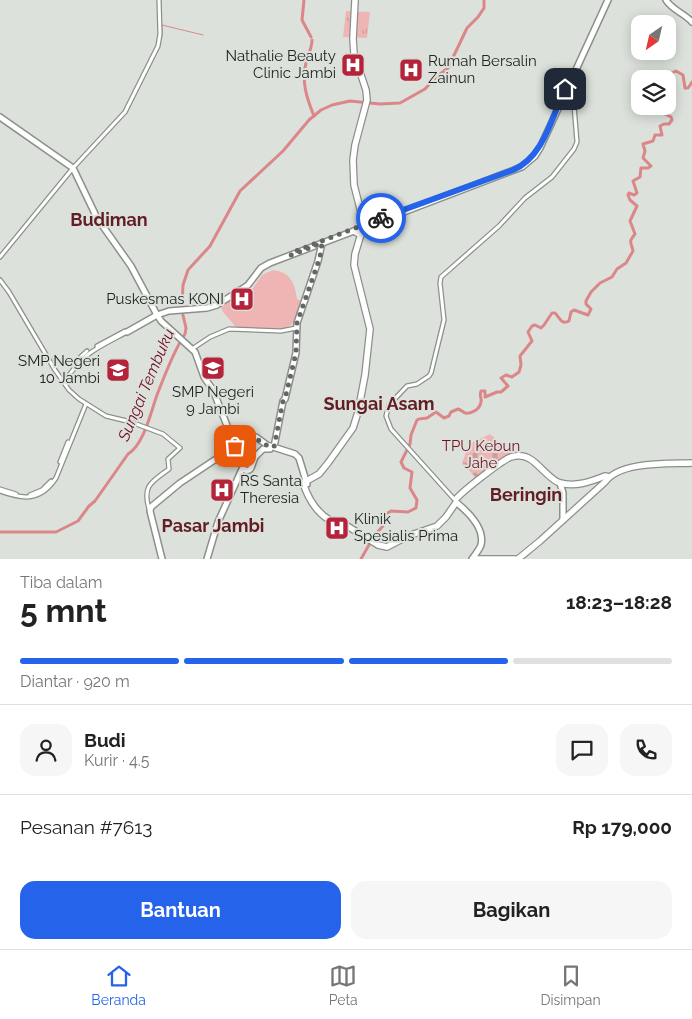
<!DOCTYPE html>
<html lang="id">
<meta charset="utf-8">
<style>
body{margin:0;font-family:Raleway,sans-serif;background:#f6f6f6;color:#222;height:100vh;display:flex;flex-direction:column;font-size:19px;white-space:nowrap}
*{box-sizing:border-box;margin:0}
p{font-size:16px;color:#767676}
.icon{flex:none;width:28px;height:28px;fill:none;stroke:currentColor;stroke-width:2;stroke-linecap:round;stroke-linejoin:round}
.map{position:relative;height:559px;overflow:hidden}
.side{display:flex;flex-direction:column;background:#fff;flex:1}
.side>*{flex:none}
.needle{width:32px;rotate:214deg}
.fabs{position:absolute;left:631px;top:15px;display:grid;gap:10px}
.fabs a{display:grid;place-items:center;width:45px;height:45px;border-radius:10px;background:#fff;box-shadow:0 2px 12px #0003;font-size:25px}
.pin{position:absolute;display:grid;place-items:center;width:42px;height:42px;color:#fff;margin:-21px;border-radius:10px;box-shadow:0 2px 8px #0006}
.courier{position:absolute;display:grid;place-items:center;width:50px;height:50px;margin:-25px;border:4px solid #2563eb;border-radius:50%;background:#fff;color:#222;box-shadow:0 1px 6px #0007}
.overview em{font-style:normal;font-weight:700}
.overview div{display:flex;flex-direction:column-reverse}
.overview{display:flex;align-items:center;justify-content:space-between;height:85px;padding:0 20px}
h1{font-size:32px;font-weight:700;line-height:38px}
.bar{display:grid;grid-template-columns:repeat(4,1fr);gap:8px 5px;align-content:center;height:60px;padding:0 20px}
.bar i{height:6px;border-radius:4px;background:#e0e0e0}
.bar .selected{background:#2563eb}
.bar p{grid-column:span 4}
.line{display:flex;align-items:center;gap:12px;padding:0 20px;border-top:1px solid #e0e0e0}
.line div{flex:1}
.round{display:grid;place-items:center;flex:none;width:52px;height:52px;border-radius:15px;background:#f6f6f6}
.action{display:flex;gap:10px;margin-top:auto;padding:10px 20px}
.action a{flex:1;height:58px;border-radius:15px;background:#2563eb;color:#fff;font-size:20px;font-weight:700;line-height:58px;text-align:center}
.action a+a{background:#f6f6f6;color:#222}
.dock{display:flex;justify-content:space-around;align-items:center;height:70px;border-top:1px solid #e0e0e0;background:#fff;font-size:14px;color:#767676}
.dock a{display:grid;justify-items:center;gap:2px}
.dock .selected{color:#2563eb}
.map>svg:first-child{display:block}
</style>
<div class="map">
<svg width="692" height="559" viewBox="0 0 692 559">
<defs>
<pattern id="cemetery-stones" width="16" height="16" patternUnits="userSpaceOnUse" patternTransform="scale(1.25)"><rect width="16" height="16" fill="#efb5b5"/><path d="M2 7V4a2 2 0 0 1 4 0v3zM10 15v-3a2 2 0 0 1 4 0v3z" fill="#cd9c9b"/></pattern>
<pattern id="park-tufts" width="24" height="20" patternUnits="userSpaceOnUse" patternTransform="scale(1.25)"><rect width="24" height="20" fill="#efb5b5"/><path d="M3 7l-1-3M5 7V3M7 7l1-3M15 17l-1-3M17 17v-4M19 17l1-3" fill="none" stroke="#cd9c9b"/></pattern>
</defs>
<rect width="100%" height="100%" fill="#dce2db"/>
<path fill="url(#cemetery-stones)" d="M490 434 510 454 477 479 462 463 469 444Z"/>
<path fill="url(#park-tufts)" d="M346 11 370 12 367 38 343 37Z"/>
<path fill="#efb5b5" d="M273 270C291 272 295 284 297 299L303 302C300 309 297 318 292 324 283 334 249 327 236 327L223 312 220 305 234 296 243 302 245 300 262 275Z"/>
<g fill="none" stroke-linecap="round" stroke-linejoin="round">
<path stroke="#db878a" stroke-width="1" d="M162 36V25L203 35"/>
<g stroke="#db878a" stroke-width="3">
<path d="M304 0 302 20 311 37"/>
<path d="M312 40C312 48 308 55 306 63 301 81 307 99 314 116"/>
<path d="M668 88 671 83 667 77 668 75 676 71 683 75 685 88H688L692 82"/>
<path d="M182 305 183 285 188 270 210 246 240 191 283 151 309 120 321 110 332 105 350 101 380 104 400 103 425 89 434 79 448 68 467 28 478 17 484 8V0"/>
<path d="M0 532H56L78 521 89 506 95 501 128 454C144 445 151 411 157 395 164 377 174 350 185 334L186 328 182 311"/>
<path d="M361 559 374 536 383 526 386 514 391 511 408 512 416 508 417 500 410 488 412 472 404 468 401 462 410 444 411 435 417 420 419 419 427 418 436 412 444 418 449 416 451 412 458 409C461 410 463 412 465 413 472 414 480 409 481 402 482 398 479 396 481 391H485V397L497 392H501L508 386 501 378 506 375 512 377 519 372 521 365 520 356 532 341 528 332 532 326 535 325 541 328 544 325 552 313H555C560 318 561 325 569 321L571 312 574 310 588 315 591 309 586 304V301L591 292 600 283 612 277 617 269 626 263 633 251C631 241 628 243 635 234L630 221 637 206 630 200 628 195 629 193 634 195 637 193 633 181 640 177 641 168H648L651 166 643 158 645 151 643 144 653 141 655 135H662L660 126 664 124H669L672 120 671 117 661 112 660 106"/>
</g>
<g stroke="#8b918a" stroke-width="5.5">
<g id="minor">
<path d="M0 257 73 168 125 112 158 46 160 34 159 0"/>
<path d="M0 280 9 292 55 370 69 390 79 399 106 416 131 422 163 434 180 448 168 459 169 469C152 482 142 485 149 509"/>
<path d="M97 346 125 331"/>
<path d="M192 349 210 337 229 329 281 331 296 328"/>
<path d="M75 362 87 351"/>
<path d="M64 383C82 353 97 348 127 332"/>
<path d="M60 462 68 442"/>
<path d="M0 489 16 494"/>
<path d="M0 491C24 500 41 501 56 478L86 404"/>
<path d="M30 495 42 490 51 481"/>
<path d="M454 499 391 429 386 416 389 405 407 386 417 384 429 376 431 373 444 320 440 283 441 277 499 226 525 198 552 177 574 149 577 142 572 81"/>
</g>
</g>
<g stroke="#8b918a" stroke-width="8">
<g id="major">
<path d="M666 0C672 10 684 13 692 22"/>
<path d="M0 117 73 168 97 218 131 266 156 313 161 321 195 352 204 377 213 390 235 446 245 462"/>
<path d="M127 332 157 315 169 311 207 308 217 305 248 285 261 268 270 263 522 167 535 156 540 148 608 0"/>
<path d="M274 447 283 401 285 399 296 353 297 323 318 261 322 243"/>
<circle cx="247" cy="466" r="4.5"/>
<path d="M252 465 255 457 263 449H270"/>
<path d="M560 483 563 493V520"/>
<path d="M457 503C468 512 485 528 481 545 479 550 475 555 472 559"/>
<path d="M162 559 150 511 151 507 180 483 246 439 251 437H256L267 445 295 454 299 458 307 484"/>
<path d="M207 559 218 522 243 467"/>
</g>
</g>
<g stroke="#8b918a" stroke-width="8">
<g id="highway">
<path d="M354 231 361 235"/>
<path d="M456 499C463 491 502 460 511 457 518 455 524 455 530 459 539 464 551 481 560 483 576 487 590 482 605 476L609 477"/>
<path d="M344 524 378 545 387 547 408 536 437 526 446 517 455 504"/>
<path d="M346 526C323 522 310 504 303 483L319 474 328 463 353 428 358 412 365 375 370 329 354 265 355 254 364 224 354 185 353 160 355 145 367 100 366 90 354 54 353 39 355 0"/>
<path d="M473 559H515"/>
<path d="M518 559 540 541 605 482C620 461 668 464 692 463"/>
</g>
</g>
<use href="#minor" stroke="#fff" stroke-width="3"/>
<use href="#major" stroke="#fff" stroke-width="5"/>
<use href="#highway" stroke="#fff" stroke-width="5.5"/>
</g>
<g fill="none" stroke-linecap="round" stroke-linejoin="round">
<path stroke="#646763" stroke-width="5" stroke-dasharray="0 9" d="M235 446 246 439 254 437 266 445 274 447 283 401 285 399 296 353 297 323 320 257 322 243 291 255V253L381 218"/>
<path stroke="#2563eb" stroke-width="6" d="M381 218 513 170C544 157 552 116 565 89"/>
</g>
<defs>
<g id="hospital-square" transform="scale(1.25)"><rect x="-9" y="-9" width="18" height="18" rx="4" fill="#b5233b" stroke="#dce2db"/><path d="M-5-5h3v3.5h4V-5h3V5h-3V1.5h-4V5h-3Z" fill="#fff"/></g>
<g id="school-square" transform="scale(1.25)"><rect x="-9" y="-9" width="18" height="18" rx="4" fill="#b5233b" stroke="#dce2db"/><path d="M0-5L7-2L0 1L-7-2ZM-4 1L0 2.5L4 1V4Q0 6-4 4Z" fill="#fff"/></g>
</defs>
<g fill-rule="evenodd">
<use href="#hospital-square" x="353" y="65"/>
<use href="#hospital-square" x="411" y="70"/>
<use href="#hospital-square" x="242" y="299"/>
<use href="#school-square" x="213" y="368"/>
<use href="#school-square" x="118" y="370"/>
<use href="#hospital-square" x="222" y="490"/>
<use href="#hospital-square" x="337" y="528"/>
</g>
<g text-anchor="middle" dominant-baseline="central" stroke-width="4" stroke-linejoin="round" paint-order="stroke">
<g font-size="15" fill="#232522" stroke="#dce2db" text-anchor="end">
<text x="336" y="56">Nathalie Beauty<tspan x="336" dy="17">Clinic Jambi</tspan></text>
<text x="428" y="61" text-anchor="start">Rumah Bersalin<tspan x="428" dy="17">Zainun</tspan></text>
<text x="224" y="299">Puskesmas KONI</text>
<text x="100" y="361">SMP Negeri<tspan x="100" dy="17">10 Jambi</tspan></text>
<text x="213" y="392" text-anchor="middle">SMP Negeri<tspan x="213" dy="17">9 Jambi</tspan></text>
<text x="240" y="481" text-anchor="start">RS Santa<tspan x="240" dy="17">Theresia</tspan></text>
<text x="354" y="519" text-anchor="start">Klinik<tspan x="354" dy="17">Spesialis Prima</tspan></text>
</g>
<g font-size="15" fill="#741022" stroke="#dce2db">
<text x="481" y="446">TPU Kebun<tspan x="481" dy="17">Jahe</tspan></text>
</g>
<g font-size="16" font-style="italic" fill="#700a1f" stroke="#dce2db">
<text transform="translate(146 385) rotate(-67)">Sungai Tembuku</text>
</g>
<g font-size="18" font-weight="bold" fill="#631e25" stroke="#dce2db">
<text x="109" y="219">Budiman</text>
<text x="379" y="403">Sungai Asam</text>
<text x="526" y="494">Beringin</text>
<text x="213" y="525">Pasar Jambi</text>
</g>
</g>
</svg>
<div class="fabs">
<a><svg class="needle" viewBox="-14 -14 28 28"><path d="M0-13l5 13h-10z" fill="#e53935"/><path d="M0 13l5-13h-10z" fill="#767676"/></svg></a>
<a><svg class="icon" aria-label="layers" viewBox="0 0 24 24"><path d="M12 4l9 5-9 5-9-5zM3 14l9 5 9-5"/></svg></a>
</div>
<div class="pin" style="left:235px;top:446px;background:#ea580c"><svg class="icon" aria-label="bag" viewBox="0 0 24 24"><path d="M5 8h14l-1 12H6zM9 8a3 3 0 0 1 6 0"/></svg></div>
<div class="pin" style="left:565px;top:89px;background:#1f2937"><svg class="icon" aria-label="home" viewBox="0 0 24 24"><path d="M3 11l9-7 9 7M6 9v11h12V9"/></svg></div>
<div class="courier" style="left:381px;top:218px"><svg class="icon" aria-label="bike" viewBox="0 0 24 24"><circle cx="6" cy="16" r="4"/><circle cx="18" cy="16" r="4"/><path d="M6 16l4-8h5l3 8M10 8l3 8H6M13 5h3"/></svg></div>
</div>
<section class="side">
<div class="overview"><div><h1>5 mnt</h1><p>Tiba dalam</p></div><em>18:23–18:28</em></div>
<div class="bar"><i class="selected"></i><i class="selected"></i><i class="selected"></i><i></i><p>Diantar · 920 m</p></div>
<div class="line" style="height:90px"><a class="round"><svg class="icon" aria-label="person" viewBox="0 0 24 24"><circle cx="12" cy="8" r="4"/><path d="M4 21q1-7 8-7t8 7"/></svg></a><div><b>Budi</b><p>Kurir · 4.5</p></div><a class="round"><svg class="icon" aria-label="chat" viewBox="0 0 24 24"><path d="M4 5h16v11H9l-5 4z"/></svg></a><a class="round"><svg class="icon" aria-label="phone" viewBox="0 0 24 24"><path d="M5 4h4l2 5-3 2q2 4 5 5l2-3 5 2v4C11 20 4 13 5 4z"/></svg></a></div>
<div class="line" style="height:65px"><div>Pesanan #7613</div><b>Rp 179,000</b></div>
<div class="action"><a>Bantuan</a><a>Bagikan</a></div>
</section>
<nav class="dock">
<a class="selected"><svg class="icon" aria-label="home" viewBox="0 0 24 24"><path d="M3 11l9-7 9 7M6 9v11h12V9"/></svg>Beranda</a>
<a><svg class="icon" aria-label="map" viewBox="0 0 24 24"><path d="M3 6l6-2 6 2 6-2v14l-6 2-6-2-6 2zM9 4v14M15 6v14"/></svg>Peta</a>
<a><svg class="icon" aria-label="saved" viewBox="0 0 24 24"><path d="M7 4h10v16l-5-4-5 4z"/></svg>Disimpan</a>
</nav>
